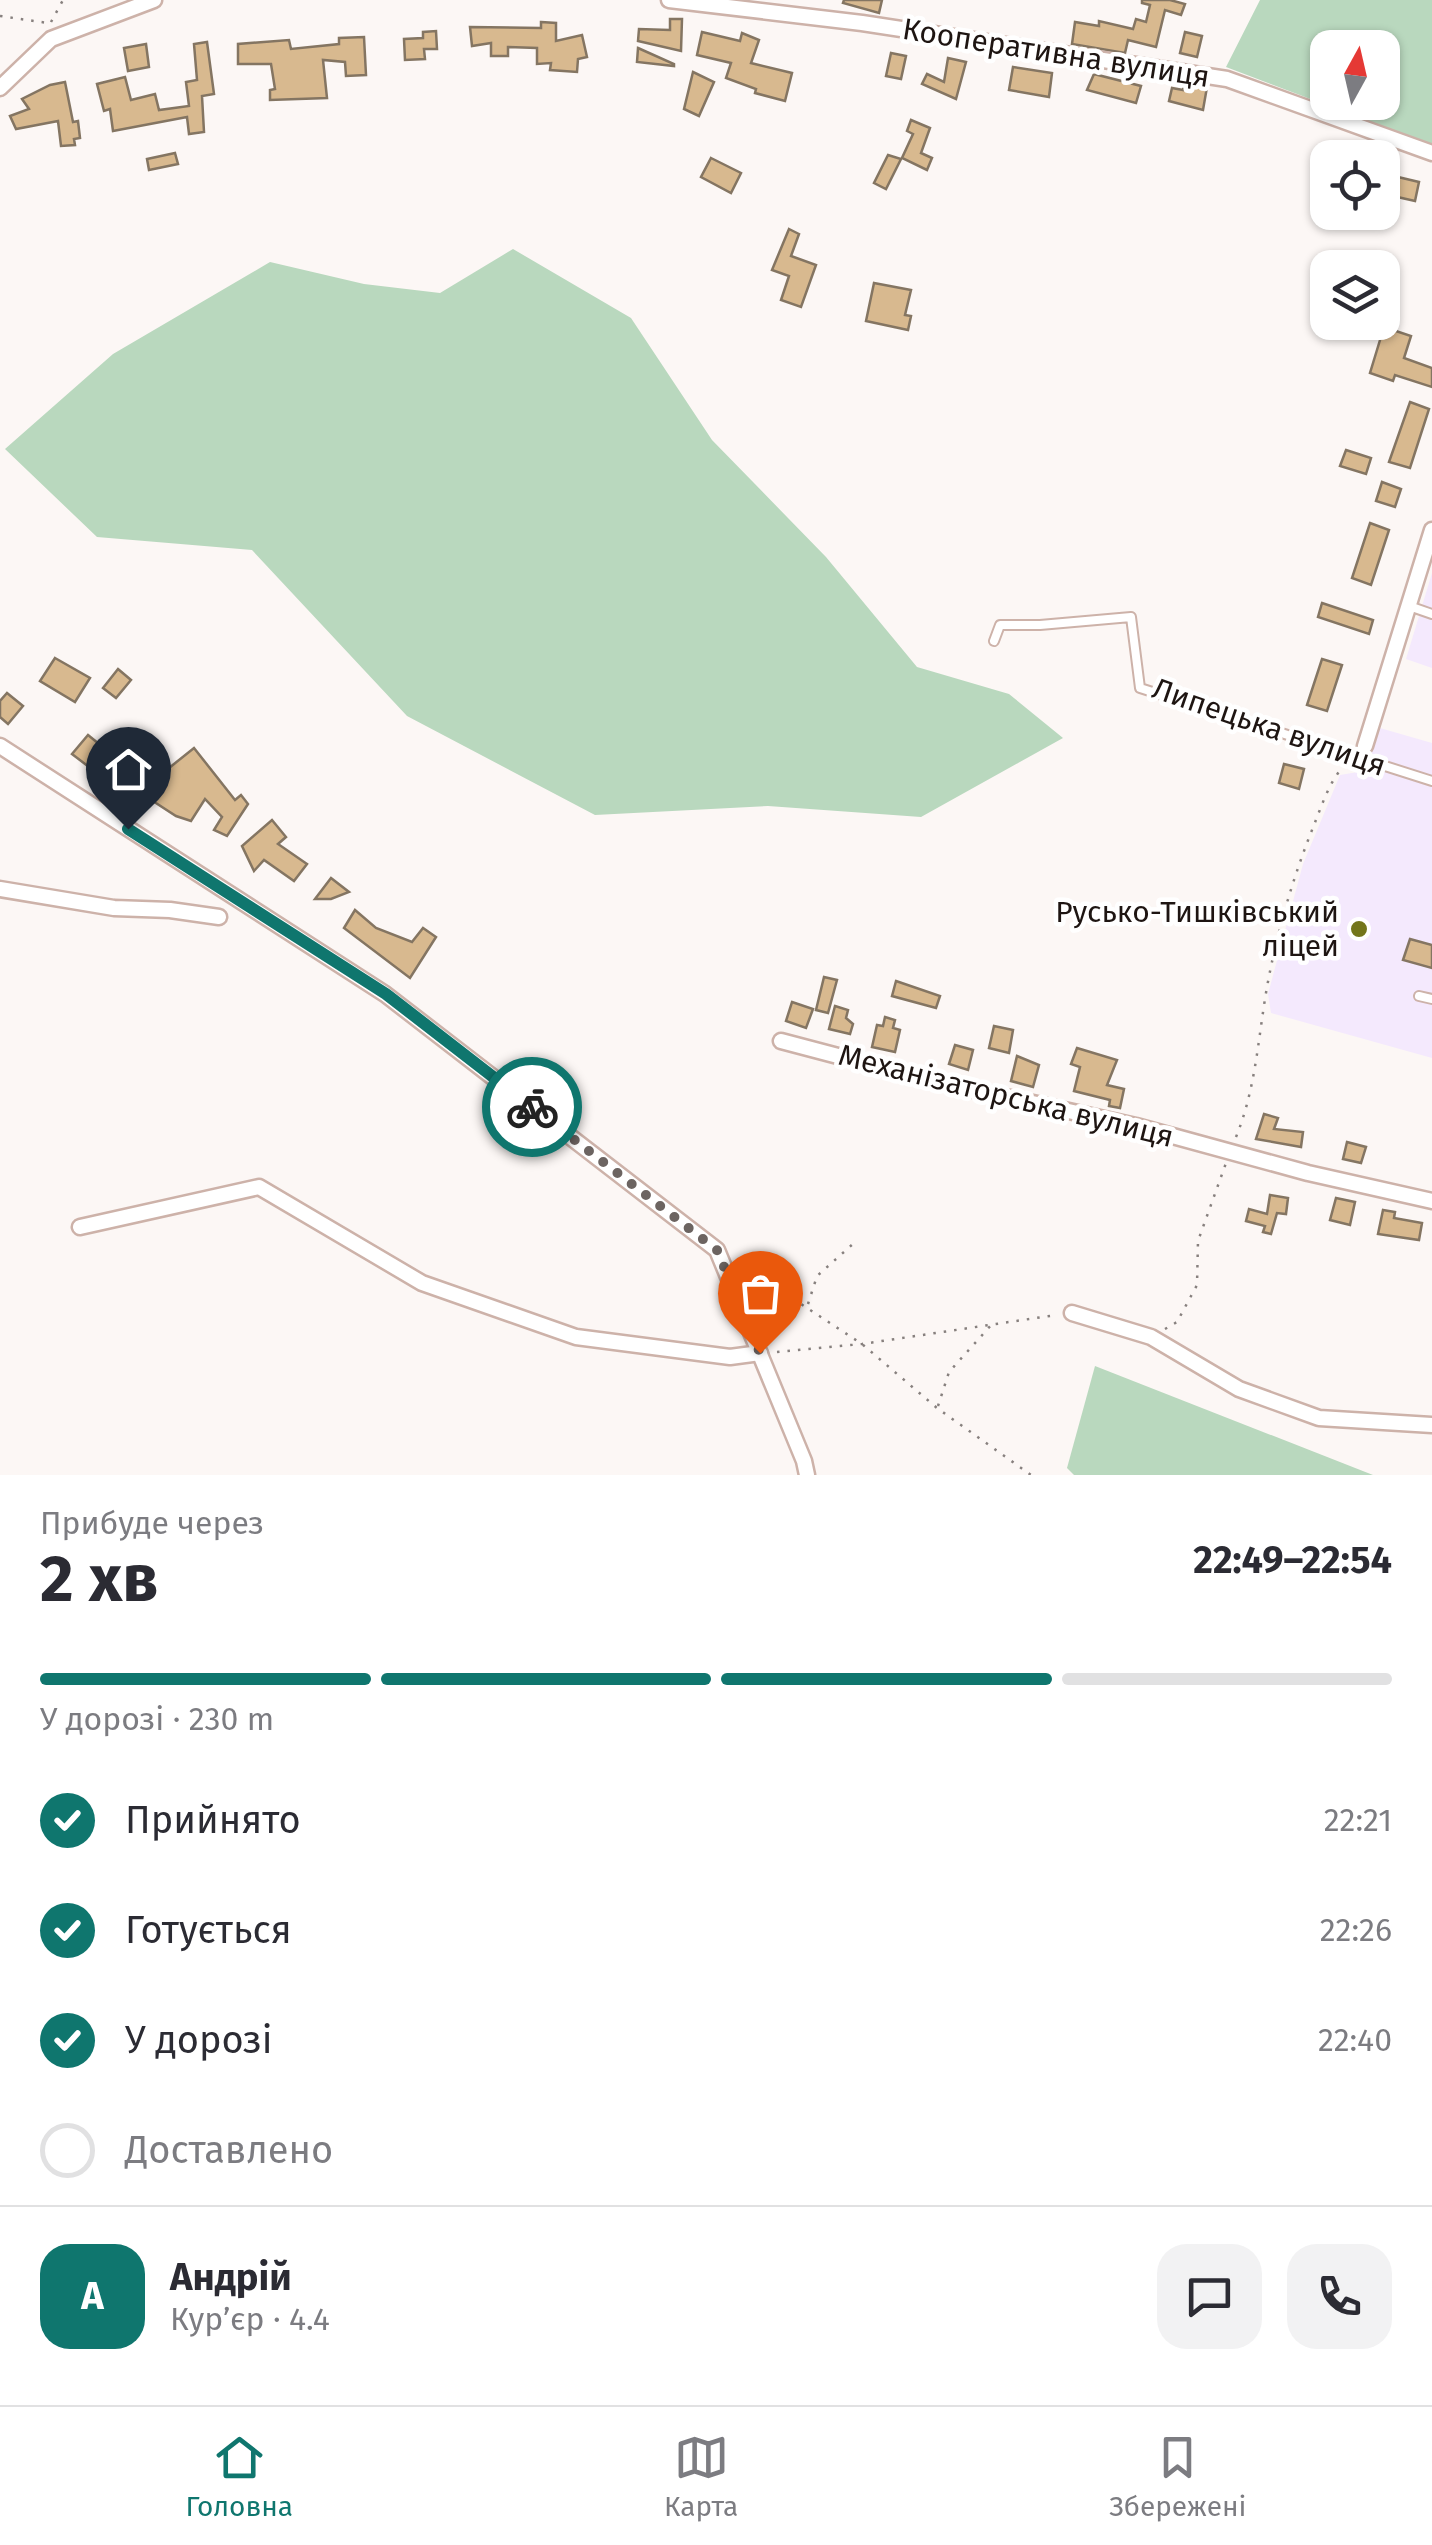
<!DOCTYPE html>
<html lang="uk">
<meta charset="utf-8">
<style>
body{margin:0;font-family:"Fira Sans",sans-serif;background:#f2f2f3;color:#2b2b33;height:100vh;display:flex;flex-direction:column;font-size:38px;white-space:nowrap}
*{box-sizing:border-box;margin:0}
p{font-size:32px;color:#7c7c81}
.icon{flex:none;width:55px;height:55px;fill:none;stroke:currentColor;stroke-width:2;stroke-linecap:round;stroke-linejoin:round}
.map{position:relative;height:1475px;overflow:hidden}
.details{display:flex;flex-direction:column;background:#fff;flex:1}
.details>*{flex:none}
.needle{width:65px;rotate:8deg}
.buttons{position:absolute;left:1310px;top:30px;display:grid;gap:20px}
.buttons a{display:grid;place-items:center;width:90px;height:90px;border-radius:20px;background:#fff;box-shadow:0 2px 8px #0004;font-size:50px}
.pin{position:absolute;display:grid;place-items:center;width:85px;height:85px;color:#fff;margin:-102px -42px;border-radius:50% 50% 50% 0;rotate:-45deg;box-shadow:0 0 10px #0007}
.pin .icon{rotate:45deg}
.courier{position:absolute;display:grid;place-items:center;width:100px;height:100px;margin:-50px;border:8px solid #0f766e;border-radius:50%;background:#fff;color:#222;box-shadow:0 2px 12px #0007}
.head em{font-style:normal;font-weight:700}
.head div{display:flex;flex-direction:column-reverse}
.head{display:flex;align-items:center;justify-content:space-between;height:170px;padding:0 40px}
h1{font-size:65px;font-weight:700;line-height:75px}
.bar{display:grid;grid-template-columns:repeat(4,1fr);gap:15px 10px;align-content:center;height:120px;padding:0 40px}
.bar i{height:12px;border-radius:8px;background:#e1e1e2}
.bar .active{background:#0f766e}
.bar p{grid-column:span 4}
.line{display:flex;align-items:center;gap:25px;padding:0 40px;border-top:2px solid #e1e1e2}
.line div{flex:1}
.round{display:grid;place-items:center;flex:none;width:105px;height:105px;border-radius:30px;background:#f2f2f3}
ol{padding:0 40px;list-style:none}
li{display:flex;align-items:center;gap:30px;height:110px}
li p{margin-inline-start:auto}
li .icon{padding:10px;border-radius:50%;background:#0f766e;color:#fff;stroke-width:4}
li:last-child{color:#7c7c81}
li i{width:55px;height:55px;border:5px solid #e1e1e2;border-radius:50%}
.tabs{display:flex;justify-content:space-around;align-items:center;height:140px;border-top:2px solid #e1e1e2;background:#fff;font-size:28px;color:#7c7c81}
.tabs a{display:grid;justify-items:center;gap:5px}
.tabs .active{color:#0f766e}
.map>svg:first-child{display:block}
</style>
<div class="map">
<svg width="1432" height="1475" viewBox="0 0 1432 1475">
<rect width="100%" height="100%" fill="#fcf7f5"/>
<g fill="#f4e9fd">
<path d="M1432 573V668L1406 659Z"/>
<path d="M1373 726 1432 743V1058L1271 1013 1268 994 1303 864 1340 775 1358 772Z"/>
</g>
<g fill="#b9d8be" fill-rule="evenodd">
<path d="M1260 0H1432V145L1226 67ZM1328 48H1382V102H1328Z"/>
<path d="M513 249 631 318 712 440 826 557 917 667 1009 694 1063 738 921 817 768 806 595 815 407 716 252 550 97 537 5 449 113 354 270 262 364 284 440 293Z"/>
<path d="M1095 1366 1373 1475H1074L1067 1468Z"/>
</g>
<g fill="#d8b98f" stroke="#847562" stroke-width="2.5">
<path d="M844 0H882L879 13 843 3Z"/>
<path d="M1142 0H1170L1185 4 1181 15 1165 10 1156 47 1128 40 1125 53 1072 44 1075 22 1099 26V21L1133 29 1136 19 1146 22 1150 5 1142 3Z"/>
<path d="M670 19H682L681 51 638 41 639 29 670 30Z"/>
<path d="M541 22 556 23V41L582 35 587 57 578 59 577 72 550 70 551 63 537 64V48L508 47V56H491V43L472 46 470 27 541 28Z"/>
<path d="M436 31 437 49H424L425 59 405 60 404 39 423 38V32Z"/>
<path d="M702 32 740 41 742 33 759 40 751 63 792 73 785 101 755 93 756 89 726 78 731 63 697 55Z"/>
<path d="M1185 32 1202 36 1197 57 1180 53Z"/>
<path d="M364 37 366 75 346 76 345 62 323 60 327 98 270 100V90L275 89 271 64H238V44L289 40 291 49 339 44V38Z"/>
<path d="M207 42 214 94 202 96 204 132 189 134 187 117 113 131 110 109 104 111 97 84 125 77 131 100 155 94 159 110 189 106 186 82 197 80 194 44Z"/>
<path d="M146 44 149 67 128 71 124 48Z"/>
<path d="M638 48 674 64V66L637 62Z"/>
<path d="M891 53 906 56 901 79 886 76Z"/>
<path d="M948 58 966 62 956 99 922 84 927 74 944 82Z"/>
<path d="M1013 67 1052 73 1049 97 1009 90Z"/>
<path d="M693 72 714 82 699 116 684 109Z"/>
<path d="M1094 74 1141 86 1136 103 1087 90Z"/>
<path d="M65 82 73 122 78 121 80 138 74 139 75 145 61 146 58 121 16 129 10 116 29 109 22 99 50 85Z"/>
<path d="M1184 83 1207 87 1203 110 1169 101 1172 88 1183 90Z"/>
<path d="M911 120 930 128 921 153 932 158 927 170 902 158 913 134 907 131Z"/>
<path d="M175 153 178 164 149 170 147 159Z"/>
<path d="M888 155 901 159 886 189 874 183Z"/>
<path d="M711 158 741 173 731 193 701 177Z"/>
<path d="M1398 177 1419 182 1415 201 1393 196Z"/>
<path d="M789 229 799 234 791 256 816 265 801 307 781 300 789 276 772 270Z"/>
<path d="M874 283 911 290 905 315 911 316 908 330 866 321Z"/>
<path d="M1384 327 1411 336 1404 358 1432 368V387L1395 375 1393 381 1370 373Z"/>
<path d="M1410 402 1429 409 1410 468 1389 462Z"/>
<path d="M1346 450 1371 458 1366 474 1340 466Z"/>
<path d="M1382 482 1401 489 1395 507 1376 501Z"/>
<path d="M1370 523 1389 530 1371 585 1352 578Z"/>
<path d="M1322 603 1373 620 1369 634 1318 617Z"/>
<path d="M55 658 90 678 75 702 40 681Z"/>
<path d="M1322 659 1342 665 1327 711 1307 705Z"/>
<path d="M118 669 131 680 116 698 103 688Z"/>
<path d="M7 693 23 706 8 724 0 717V701Z"/>
<path d="M88 735 104 748 89 767 72 754Z"/>
<path d="M194 748 235 800 241 795 248 804 227 836 214 830 222 817 205 799 191 821 176 816 142 794 163 762 169 768Z"/>
<path d="M1284 764 1304 769 1299 789 1279 783Z"/>
<path d="M272 820 286 837 278 844 307 864 294 881 264 860 254 871 242 846Z"/>
<path d="M331 878 349 892 331 899H315Z"/>
<path d="M355 910 376 928 412 942 423 928 436 937 410 978 344 928Z"/>
<path d="M1410 939 1432 945V968L1403 960Z"/>
<path d="M824 977 837 980 828 1013 816 1010Z"/>
<path d="M896 981 940 996 936 1008 892 996Z"/>
<path d="M792 1002 813 1009 806 1028 786 1021Z"/>
<path d="M835 1006 848 1010 846 1018 853 1024 850 1034 829 1029Z"/>
<path d="M885 1017 895 1020 893 1028 900 1030 895 1052 872 1047 877 1025 883 1026Z"/>
<path d="M994 1026 1013 1030 1009 1053 989 1048Z"/>
<path d="M955 1045 973 1050 968 1070 949 1064Z"/>
<path d="M1077 1048 1117 1060 1107 1085 1124 1089 1120 1108 1109 1106 1110 1100 1074 1091 1080 1067 1071 1064Z"/>
<path d="M1017 1056 1039 1065 1033 1087 1011 1081Z"/>
<path d="M1264 1114 1278 1118 1274 1129 1303 1132 1301 1147 1256 1139Z"/>
<path d="M1347 1142 1366 1147 1361 1163 1343 1159Z"/>
<path d="M1270 1195 1288 1198 1286 1214 1277 1213 1271 1234 1263 1232 1265 1226 1246 1221 1249 1209 1267 1214Z"/>
<path d="M1336 1198 1355 1202 1350 1225 1330 1220Z"/>
<path d="M1383 1210 1395 1212 1394 1218 1422 1223 1419 1240 1378 1234Z"/>
</g>
<g fill="none" stroke-linecap="round" stroke-linejoin="round">
<g stroke="#cdb2a9" stroke-width="12">
<g id="service">
<path d="M1409 606 1432 614"/>
<path d="M994 641 1000 625H1040L1131 617 1140 688 1432 781"/>
<path d="M1419 996 1432 999"/>
</g>
</g>
<g stroke="#cdb2a9" stroke-width="19">
<g id="minor">
<path d="M669 0 862 23 1227 79 1432 153"/>
<path d="M0 88 51 39 154 0"/>
<path d="M0 746 385 994 717 1250 804 1461 807 1475"/>
<path d="M1365 746 1432 530"/>
<path d="M0 889 114 908 170 910 219 917"/>
<path d="M781 1041 929 1080 1136 1126 1308 1173 1432 1201"/>
<path d="M80 1227 259 1187 422 1283 576 1337 730 1357 760 1353"/>
<path d="M1072 1313 1151 1337 1239 1389 1319 1418 1432 1425"/>
</g>
</g>
<g stroke="#87807e" stroke-width="2.5" stroke-dasharray="2.5 8" stroke-linecap="butt">
<path d="M0 16 48 23"/>
<path d="M51 22 63 0"/>
<path d="M1236 1137C1256 1088 1258 1038 1267 987 1277 932 1293 877 1314 825 1322 805 1330 779 1346 764"/>
<path d="M740 1264 862 1344 937 1408 1031 1475"/>
<path d="M808 1304 817 1276 854 1243"/>
<path d="M1165 1329 1177 1322 1197 1285 1198 1241 1226 1163"/>
<path d="M777 1352 862 1344 1056 1315"/>
<path d="M938 1406 949 1372 993 1323"/>
</g>
<use href="#service" stroke="#fff" stroke-width="8"/>
<use href="#minor" stroke="#fff" stroke-width="14"/>
</g>
<g fill="none" stroke-linecap="round" stroke-linejoin="round">
<path stroke="#6c6461" stroke-width="10" stroke-dasharray="0 18" d="M532 1107 717 1250 760 1353"/>
<path stroke="#0f766e" stroke-width="12" d="M128 829 386 994 532 1107"/>
</g>
<circle fill="#73751b" stroke="#fff" stroke-width="4" cx="1359" cy="929" r="10"/>
<g text-anchor="middle" dominant-baseline="central" stroke-width="9" stroke-linejoin="round" paint-order="stroke">
<g font-size="30" fill="#1e1512" stroke="#fff">
<text transform="translate(1056 53) rotate(9)">Кооперативна вулиця</text>
<text transform="translate(1269 727) rotate(19)">Липецька вулиця</text>
<text transform="translate(1006 1096) rotate(14)">Механізаторська вулиця</text>
</g>
<g font-size="30" fill="#1e1512" stroke="#fff" text-anchor="end">
<text x="1339" y="912">Русько-Тишківський<tspan x="1339" dy="34">ліцей</tspan></text>
</g>
</g>
</svg>
<div class="buttons">
<a><svg class="needle" viewBox="-14 -14 28 28"><path d="M0-13l5 13h-10z" fill="#e53935"/><path d="M0 13l5-13h-10z" fill="#7c7c81"/></svg></a>
<a><svg class="icon" aria-label="locate" viewBox="0 0 24 24"><circle cx="12" cy="12" r="6"/><path d="M12 2v4M12 18v4M2 12h4M18 12h4"/></svg></a>
<a><svg class="icon" aria-label="layers" viewBox="0 0 24 24"><path d="M12 4l9 5-9 5-9-5zM3 14l9 5 9-5"/></svg></a>
</div>
<div class="pin" style="left:760px;top:1353px;background:#ea580c"><svg class="icon" aria-label="bag" viewBox="0 0 24 24"><path d="M5 8h14l-1 12H6zM9 8a3 3 0 0 1 6 0"/></svg></div>
<div class="pin" style="left:128px;top:829px;background:#1f2937"><svg class="icon" aria-label="home" viewBox="0 0 24 24"><path d="M3 11l9-7 9 7M6 9v11h12V9"/></svg></div>
<div class="courier" style="left:532px;top:1107px"><svg class="icon" aria-label="bike" viewBox="0 0 24 24"><circle cx="6" cy="16" r="4"/><circle cx="18" cy="16" r="4"/><path d="M6 16l4-8h5l3 8M10 8l3 8H6M13 5h3"/></svg></div>
</div>
<section class="details">
<div class="head"><div><h1>2 хв</h1><p>Прибуде через</p></div><em>22:49–22:54</em></div>
<div class="bar"><i class="active"></i><i class="active"></i><i class="active"></i><i></i><p>У дорозі · 230 m</p></div>
<ol>
<li><svg class="icon" aria-label="check" viewBox="0 0 24 24"><path d="M5 12l5 5 9-10"/></svg>Прийнято<p>22:21</p></li>
<li><svg class="icon" aria-label="check" viewBox="0 0 24 24"><path d="M5 12l5 5 9-10"/></svg>Готується<p>22:26</p></li>
<li><svg class="icon" aria-label="check" viewBox="0 0 24 24"><path d="M5 12l5 5 9-10"/></svg>У дорозі<p>22:40</p></li>
<li><i></i>Доставлено</li>
</ol>
<div class="line" style="height:180px"><b class="round" style="background:#0f766e;color:#fff">А</b><div><b>Андрій</b><p>Кур’єр · 4.4</p></div><a class="round"><svg class="icon" aria-label="chat" viewBox="0 0 24 24"><path d="M4 5h16v11H9l-5 4z"/></svg></a><a class="round"><svg class="icon" aria-label="phone" viewBox="0 0 24 24"><path d="M5 4h4l2 5-3 2q2 4 5 5l2-3 5 2v4C11 20 4 13 5 4z"/></svg></a></div>
</section>
<nav class="tabs">
<a class="active"><svg class="icon" aria-label="home" viewBox="0 0 24 24"><path d="M3 11l9-7 9 7M6 9v11h12V9"/></svg>Головна</a>
<a><svg class="icon" aria-label="map" viewBox="0 0 24 24"><path d="M3 6l6-2 6 2 6-2v14l-6 2-6-2-6 2zM9 4v14M15 6v14"/></svg>Карта</a>
<a><svg class="icon" aria-label="saved" viewBox="0 0 24 24"><path d="M7 4h10v16l-5-4-5 4z"/></svg>Збережені</a>
</nav>
